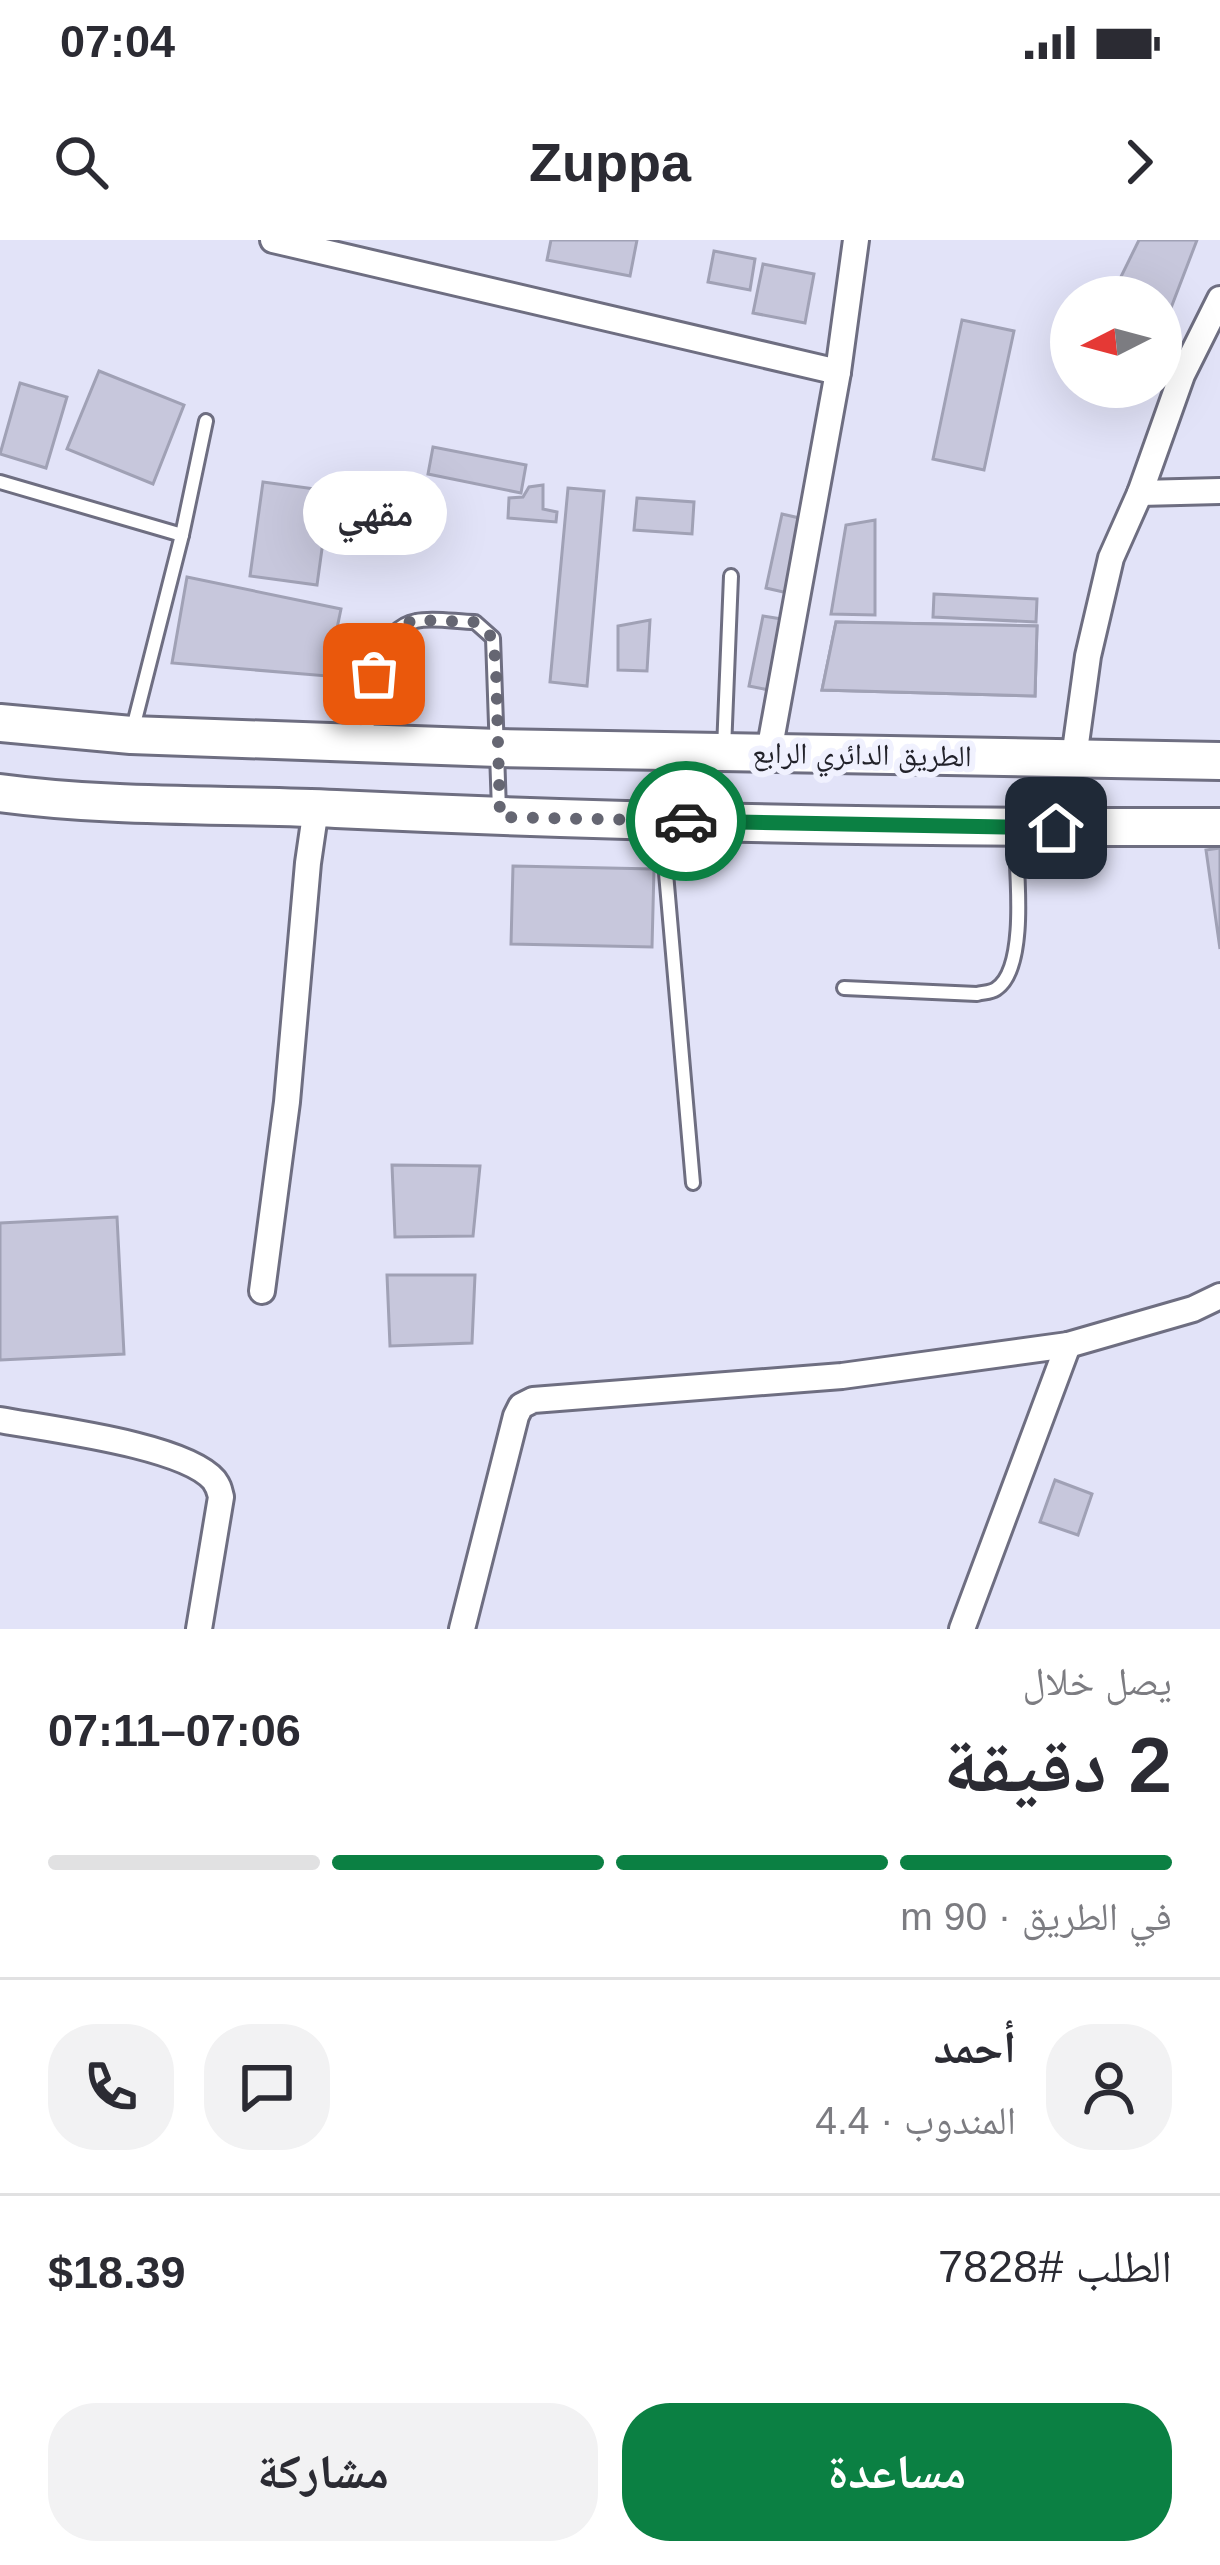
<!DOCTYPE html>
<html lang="ar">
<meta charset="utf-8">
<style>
body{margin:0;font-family:Arial,"Noto Naskh Arabic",sans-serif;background:#f2f2f3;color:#2b2b33;direction:rtl;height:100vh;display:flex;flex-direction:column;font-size:45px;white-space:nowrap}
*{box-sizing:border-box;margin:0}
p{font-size:39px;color:#7c7c81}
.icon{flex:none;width:66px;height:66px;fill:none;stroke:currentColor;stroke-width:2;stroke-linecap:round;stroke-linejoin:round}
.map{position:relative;height:1389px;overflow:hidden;direction:ltr}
.panel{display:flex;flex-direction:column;background:#fff;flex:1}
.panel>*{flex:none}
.needle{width:78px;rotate:264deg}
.controls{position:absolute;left:1050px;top:36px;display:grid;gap:24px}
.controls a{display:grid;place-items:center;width:132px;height:132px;border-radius:50%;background:#fff;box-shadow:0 12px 48px #0002;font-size:60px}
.pin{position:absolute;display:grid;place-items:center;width:102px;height:102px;color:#fff;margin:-51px;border-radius:24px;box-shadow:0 6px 18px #0006}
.courier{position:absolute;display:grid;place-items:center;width:120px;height:120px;margin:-60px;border:9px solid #0b8043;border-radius:50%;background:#fff;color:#222;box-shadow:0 3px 15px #0007}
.bubble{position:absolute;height:84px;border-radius:42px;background:#fff;box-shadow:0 12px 48px #0002;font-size:39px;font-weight:700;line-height:84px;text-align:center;direction:rtl}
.summary em{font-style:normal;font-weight:700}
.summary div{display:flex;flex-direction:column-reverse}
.summary{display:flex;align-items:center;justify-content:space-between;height:204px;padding:0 48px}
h1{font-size:78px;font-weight:700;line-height:90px}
.bar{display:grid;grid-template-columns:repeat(4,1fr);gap:18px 12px;align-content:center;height:144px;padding:0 48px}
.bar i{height:15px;border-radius:9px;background:#e1e1e2}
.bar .active{background:#0b8043}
.bar p{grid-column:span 4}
.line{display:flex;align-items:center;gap:30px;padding:0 48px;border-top:3px solid #e1e1e2}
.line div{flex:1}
.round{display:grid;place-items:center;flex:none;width:126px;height:126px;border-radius:48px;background:#f2f2f3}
.action{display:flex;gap:24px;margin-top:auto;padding:24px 48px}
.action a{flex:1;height:138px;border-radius:48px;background:#0b8043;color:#fff;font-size:48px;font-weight:700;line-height:138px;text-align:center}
.action a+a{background:#f2f2f3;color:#2b2b33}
.status{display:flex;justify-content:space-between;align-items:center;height:84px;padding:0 60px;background:#fff;direction:ltr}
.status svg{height:33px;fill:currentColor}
header{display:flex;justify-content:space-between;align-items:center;height:156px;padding:0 48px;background:#fff;font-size:54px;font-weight:700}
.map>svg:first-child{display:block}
</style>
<div class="status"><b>07:04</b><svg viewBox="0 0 49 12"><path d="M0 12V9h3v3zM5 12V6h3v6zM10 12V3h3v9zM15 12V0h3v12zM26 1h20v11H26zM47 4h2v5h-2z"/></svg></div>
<header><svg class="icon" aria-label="forward" viewBox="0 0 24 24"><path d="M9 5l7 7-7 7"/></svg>Zuppa<svg class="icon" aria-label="search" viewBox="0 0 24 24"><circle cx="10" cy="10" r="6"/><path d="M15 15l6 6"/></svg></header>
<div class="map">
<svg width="1220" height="1389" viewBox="0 0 1220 1389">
<rect width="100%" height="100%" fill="#e2e3f8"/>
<g fill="#c7c7dc" stroke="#a0a1b5" stroke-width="3">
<path d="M551 0H637L630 36 547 20Z"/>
<path d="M1139 0H1197L1161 94V57H1111Z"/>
<path d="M714 11 755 19 750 50 708 42Z"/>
<path d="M763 24 814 34 805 83 753 73Z"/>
<path d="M962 80 1014 91 984 230 933 219Z"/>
<path d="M99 131 184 165 153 244 67 209Z"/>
<path d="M20 143 67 157 46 228 0 214Z"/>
<path d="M433 207 526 225 521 253 428 234Z"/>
<path d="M263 242 330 251 317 345 250 336Z"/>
<path d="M543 245V269L557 272 556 282 508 278 509 258 523 257 529 247Z"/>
<path d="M568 248 604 251 587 446 550 442Z"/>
<path d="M637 258 694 262 692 294 634 290Z"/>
<path d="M782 274 808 280 792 354 766 348Z"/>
<path d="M875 280V375L831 374 846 285Z"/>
<path d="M187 337 341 369 327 436 172 423Z"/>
<path d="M934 354 1037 359 1036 382 933 377Z"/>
<path d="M763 376 788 380 774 451 749 446Z"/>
<path d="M650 380 647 431 618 430V386Z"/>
<path d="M836 382 1037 386 1035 456 822 450Z"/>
<path d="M836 382 1037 386 1035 456 822 450Z"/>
<path d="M1220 608V709L1206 610Z"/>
<path d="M513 626 654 629 652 707 511 704Z"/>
<path d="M392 925 480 926 473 996 395 997Z"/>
<path d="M117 977 124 1114 0 1120V983Z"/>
<path d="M387 1035H475L472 1103 390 1106Z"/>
<path d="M1055 1240 1092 1254 1078 1295 1040 1282Z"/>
</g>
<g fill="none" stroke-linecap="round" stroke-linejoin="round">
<g stroke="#6e6e81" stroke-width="18">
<g id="service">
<path d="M0 242 182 295"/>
<path d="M133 488 182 295 206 181"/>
<path d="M366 501C370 466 372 389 416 381 433 377 457 382 475 382L493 398 499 570"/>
<path d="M724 509 731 336"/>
<path d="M662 587 693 943"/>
<path d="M844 748 977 754C983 752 990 753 996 749 1029 728 1016 625 1015 589"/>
</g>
</g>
<g stroke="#6e6e81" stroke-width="30">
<g id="minor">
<path d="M273 0 838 132"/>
<path d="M1140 253 1220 251"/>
<path d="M769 512 838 132 856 0"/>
<path d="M1074 518 1088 416 1111 318 1140 253 1182 135 1220 59"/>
<path d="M262 1051 287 862 308 623 316 568"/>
<path d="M0 1180C48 1189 184 1205 214 1240 219 1247 219 1249 221 1257L199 1389"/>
<path d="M462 1389 516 1176 521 1166 533 1160 842 1136 1068 1105 1193 1069 1220 1056"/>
<path d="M962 1389 1068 1105"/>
</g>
</g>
<g stroke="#6e6e81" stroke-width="42">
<g id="primary">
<path d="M0 483 131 495 498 508 1220 521"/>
<path d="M0 553C112 568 224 564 336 569 631 583 926 588 1220 587"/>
</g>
</g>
<use href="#service" stroke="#fff" stroke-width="12"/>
<use href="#minor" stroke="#fff" stroke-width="24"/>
<use href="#primary" stroke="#fff" stroke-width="36"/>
</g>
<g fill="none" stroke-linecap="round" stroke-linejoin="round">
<path stroke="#656672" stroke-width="12" stroke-dasharray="0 21.6" d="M374 434 388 400 412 380 475 382 493 398 496 428 500 577 686 581"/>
<path stroke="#0b8043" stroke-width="15" d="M686 581 1056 588"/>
</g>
<g text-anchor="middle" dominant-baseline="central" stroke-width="12" stroke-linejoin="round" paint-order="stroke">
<g font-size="30" fill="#22222a" stroke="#f0f1fe">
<text transform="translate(862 514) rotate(1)">الطريق الدائري الرابع</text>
</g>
</g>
</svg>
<div class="controls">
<a><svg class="needle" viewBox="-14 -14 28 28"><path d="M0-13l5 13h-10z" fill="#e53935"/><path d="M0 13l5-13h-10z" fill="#7c7c81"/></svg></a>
</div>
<div class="pin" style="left:374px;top:434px;background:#ea580c"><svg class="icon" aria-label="bag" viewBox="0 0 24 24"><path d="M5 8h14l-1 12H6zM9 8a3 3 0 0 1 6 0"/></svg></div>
<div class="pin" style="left:1056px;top:588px;background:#1f2937"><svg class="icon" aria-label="home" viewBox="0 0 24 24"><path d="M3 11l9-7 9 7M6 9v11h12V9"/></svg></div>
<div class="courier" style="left:686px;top:581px"><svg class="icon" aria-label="car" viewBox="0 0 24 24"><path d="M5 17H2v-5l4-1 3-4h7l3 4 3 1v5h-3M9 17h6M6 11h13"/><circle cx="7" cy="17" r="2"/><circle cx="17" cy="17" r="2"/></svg></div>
<div class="bubble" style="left:303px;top:231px;width:144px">مقهي</div>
</div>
<section class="panel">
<div class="summary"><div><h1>2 دقيقة</h1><p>يصل خلال</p></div><em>07:06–07:11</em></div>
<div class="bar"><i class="active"></i><i class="active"></i><i class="active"></i><i></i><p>في الطريق · 90 m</p></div>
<div class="line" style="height:216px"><a class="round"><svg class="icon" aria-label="person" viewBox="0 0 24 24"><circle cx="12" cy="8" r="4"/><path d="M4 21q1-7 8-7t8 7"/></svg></a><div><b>أحمد</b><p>المندوب · 4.4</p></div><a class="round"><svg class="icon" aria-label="chat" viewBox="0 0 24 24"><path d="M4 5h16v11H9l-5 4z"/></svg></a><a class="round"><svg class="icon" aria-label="phone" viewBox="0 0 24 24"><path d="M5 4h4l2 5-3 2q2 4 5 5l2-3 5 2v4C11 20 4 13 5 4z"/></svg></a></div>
<div class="line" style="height:156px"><div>الطلب #7828</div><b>$18.39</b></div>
<div class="action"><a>مساعدة</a><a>مشاركة</a></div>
</section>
